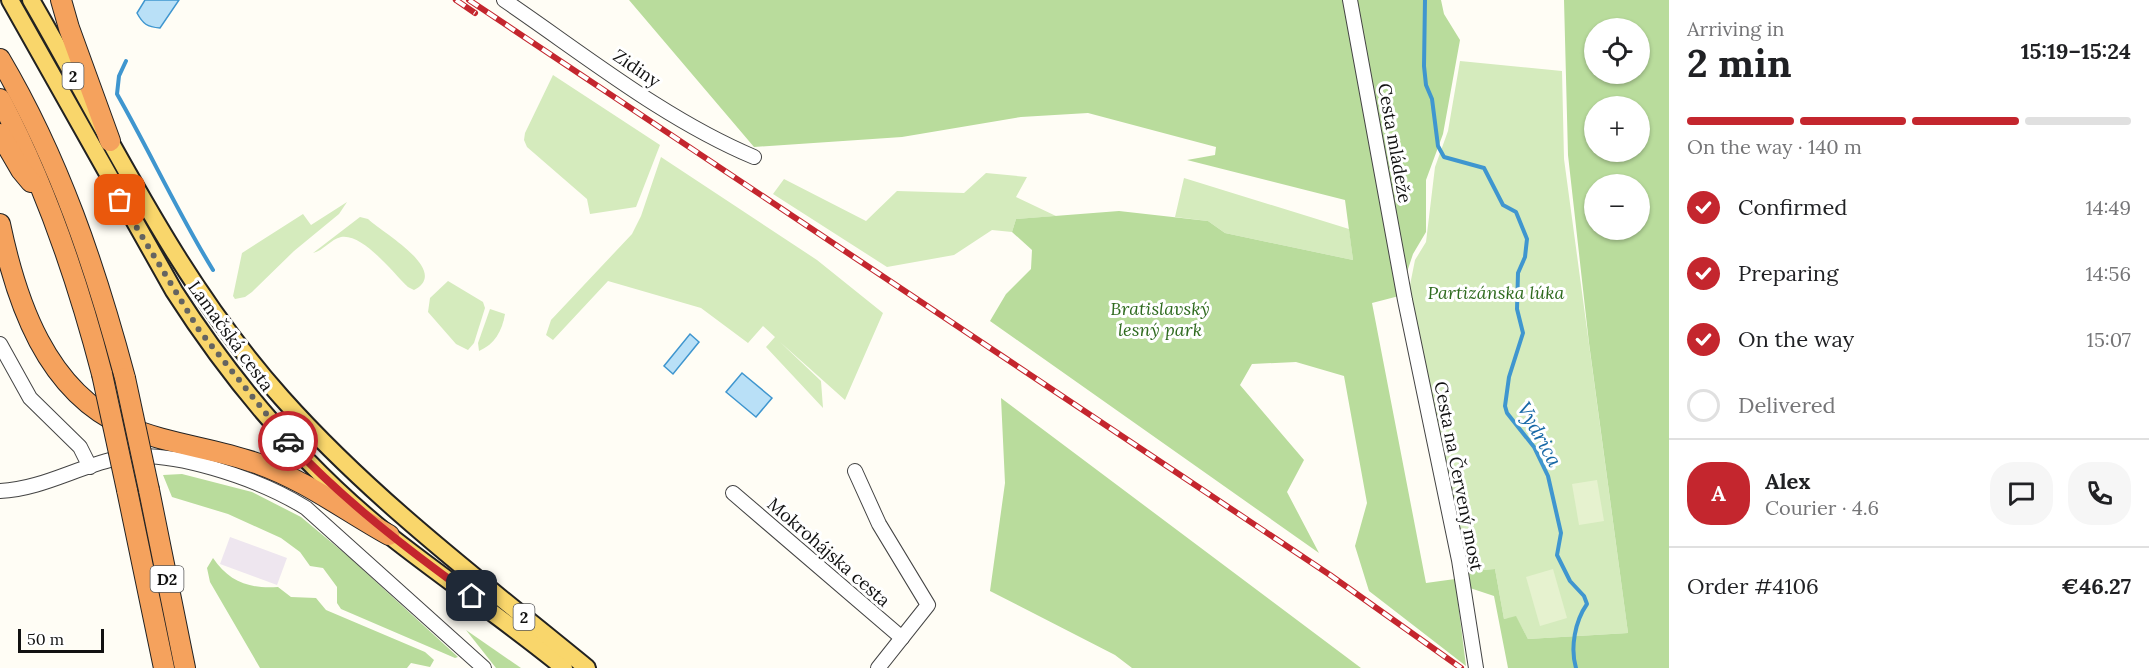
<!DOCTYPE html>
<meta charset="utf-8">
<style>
body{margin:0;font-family:Lora,serif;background:#f6f6f6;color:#202124;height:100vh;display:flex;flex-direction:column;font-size:22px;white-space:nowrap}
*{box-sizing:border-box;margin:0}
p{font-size:20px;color:#757577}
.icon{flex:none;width:33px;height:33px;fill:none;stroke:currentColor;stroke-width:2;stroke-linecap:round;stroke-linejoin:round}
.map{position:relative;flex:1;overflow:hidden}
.details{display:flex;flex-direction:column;background:#fff;width:480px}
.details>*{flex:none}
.controls{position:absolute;left:1584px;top:18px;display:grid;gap:12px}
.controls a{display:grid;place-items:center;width:66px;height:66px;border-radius:50%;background:#fff;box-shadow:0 2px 4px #0004;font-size:30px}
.scale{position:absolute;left:18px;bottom:15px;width:86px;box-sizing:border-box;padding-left:6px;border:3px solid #111;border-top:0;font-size:16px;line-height:21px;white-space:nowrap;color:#111;-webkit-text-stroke:4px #fff;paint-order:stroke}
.pin{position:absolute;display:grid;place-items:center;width:51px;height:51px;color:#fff;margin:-26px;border-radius:12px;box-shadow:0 3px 9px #0006}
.courier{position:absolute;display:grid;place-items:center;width:60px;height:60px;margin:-30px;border:4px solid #c4262e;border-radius:50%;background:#fff;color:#222;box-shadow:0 2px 8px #0007}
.summary em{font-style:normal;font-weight:800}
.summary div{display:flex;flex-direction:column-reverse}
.summary{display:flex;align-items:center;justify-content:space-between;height:102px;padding:0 18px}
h1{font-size:39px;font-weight:800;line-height:45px}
.bar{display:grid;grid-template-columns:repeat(4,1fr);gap:9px 6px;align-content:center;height:72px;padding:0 18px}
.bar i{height:8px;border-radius:4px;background:#e0e0e0}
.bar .active{background:#c4262e}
.bar p{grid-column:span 4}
.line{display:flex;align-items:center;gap:15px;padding:0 18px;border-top:2px solid #e0e0e0}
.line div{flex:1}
.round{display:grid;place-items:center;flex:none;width:63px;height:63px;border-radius:24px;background:#f6f6f6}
ol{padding:0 18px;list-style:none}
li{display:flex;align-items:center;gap:18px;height:66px}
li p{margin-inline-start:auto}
li .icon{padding:6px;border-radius:50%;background:#c4262e;color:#fff;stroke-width:4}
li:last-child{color:#757577}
li i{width:33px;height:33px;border:3px solid #e0e0e0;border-radius:50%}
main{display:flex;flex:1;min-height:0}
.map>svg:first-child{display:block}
</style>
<main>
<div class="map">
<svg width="1669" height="668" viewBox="0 0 1669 668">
<rect width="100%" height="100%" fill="#fffdf5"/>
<path fill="#eee6ef" d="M230 537 287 558 277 585 220 564Z"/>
<g fill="#d5ebbd">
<path d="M1460 61 1562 71 1564 159 1628 633 1528 639 1516 617 1504 619 1495 569 1469 571 1457 527 1409 290 1415 260 1426 242 1435 167 1448 131Z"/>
<path d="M553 75 660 145 636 207 590 214 587 199 527 147 524 140 525 133Z"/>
<path d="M661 157 817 260 883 313 845 400 780 342 821 381 823 408 766 347 775 337 763 326 748 343 701 308 608 281 553 340 546 335 551 320 632 234 641 216Z"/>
<path d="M986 173 1027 177 1016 197 1056 216 1016 219 1012 232 992 230 954 255 887 267 773 194 784 179 866 221 897 191 964 193Z"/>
<path d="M1184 178 1349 229 1353 260 1225 233 1208 221 1175 217Z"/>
<path d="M347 202 339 214 294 251 252 292 245 297 235 299 233 296 242 253 303 214 311 225Z"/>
<path d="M360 217 368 219C383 233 451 271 414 290L408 287C393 273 363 233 341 237 331 239 323 251 313 253Z"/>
<path d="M448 281 483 302 485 308 474 343 468 350 456 344 428 312 430 298Z"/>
<path d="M490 309 505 314C502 331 495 344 479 351L478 343Z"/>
</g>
<g fill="#b9dc9c" fill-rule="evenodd">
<path d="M629 0H1441L1444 14 1460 40 1443 134 1426 180V232L1413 254 1399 296 1372 303 1426 583 1455 579 1466 666 1369 591 1355 546 1367 503 1344 376 1296 362 1252 364 1240 385 1304 460 1287 492 1319 553 990 321 1006 294 1031 269 1032 250 1012 232 1016 219 1119 211 1208 221 1225 233 1353 260 1345 200 1187 160 1215 155 1216 147 1088 113 1021 117 902 137 754 147Z"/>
<path d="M1564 0H1669V668H1508L1494 596 1470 588 1469 571 1495 569 1504 619 1516 616 1528 639 1628 633 1589 343 1568 155ZM1594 28H1640V74H1594ZM1594 106H1640V152H1594ZM1594 184H1640V230H1594Z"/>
<path d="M1001 398 1361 668H1132L1115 655 990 591 1005 483Z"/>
<path d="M182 474 252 492 301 517 349 557 458 657 455 658 341 609 337 603V587L323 568 310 566 300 552 281 538 228 514 172 497 163 475Z"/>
<path d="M213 558C229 582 250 589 278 587L291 597 316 598 326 610 425 652 434 660 430 667 411 663 407 668H260L210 582 207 568Z"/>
<path d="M466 630 521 668H496Z"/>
</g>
<g fill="#e6f2cf">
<path d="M1597 480 1604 521 1579 525 1572 484Z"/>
<path d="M1553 569 1567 618 1540 626 1526 577Z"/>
</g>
<g fill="#b9e0f7" stroke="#3f96cf" stroke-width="1.5">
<path d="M145 0H179L160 28C147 27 143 24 137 13Z"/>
<path d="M690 334 699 342 673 374 664 366Z"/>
<path d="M742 373 772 398 756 417 726 392Z"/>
</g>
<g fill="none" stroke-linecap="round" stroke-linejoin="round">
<g stroke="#3f96cf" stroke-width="4">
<path d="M1425 0 1424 66 1426 85 1432 99 1438 146 1444 157 1484 168 1503 205 1516 212 1527 239 1525 257 1518 273 1517 309 1523 333 1509 377 1505 406 1507 413 1534 447 1548 476 1561 533 1557 555 1570 581 1584 596 1587 604C1575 621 1570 648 1576 668"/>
<path d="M126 61 119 76 117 94C150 152 178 213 213 270"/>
</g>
<g stroke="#444" stroke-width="16">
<g id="minor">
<path d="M504 0C585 55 664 119 754 157"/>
<path d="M1350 0 1405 300 1459 560 1476 668"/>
<path d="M0 344 30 398 80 447 90 467"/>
<path d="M855 471 879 524 928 605 878 668"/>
<path d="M0 491C41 489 75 468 114 459 167 446 261 480 306 508L484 668"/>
<path d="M733 493 902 638"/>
</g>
</g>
<g stroke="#222" stroke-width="20">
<g id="major">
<path d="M10 0 174 291C233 383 304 467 390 536 447 581 508 622 564 668"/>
<path d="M31 0C110 136 176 280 282 398 372 499 482 582 587 668"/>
</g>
</g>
<g stroke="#222" stroke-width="22">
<g id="highway">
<path d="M61 0 69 28 110 141"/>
<path d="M0 59C59 159 95 266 125 378"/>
<path d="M0 99C46 187 77 278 102 374"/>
<path d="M0 134 21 170 31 182"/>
<path d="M0 224C16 301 46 391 125 426 166 444 214 448 256 463 305 480 344 510 389 535"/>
<path d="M127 490 164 668"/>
<path d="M149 490 185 668"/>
</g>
</g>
<use href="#minor" stroke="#fff" stroke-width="14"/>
<use href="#major" stroke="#f9d66b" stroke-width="16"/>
<use href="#highway" stroke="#f5a25d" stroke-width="20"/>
<g stroke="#c4262e" stroke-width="6">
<g id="rail">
<path d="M456 0 475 13"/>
<path d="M469 0 1330 575 1461 668"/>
</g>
</g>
<use href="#rail" stroke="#fff" stroke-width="4" stroke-dasharray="11" stroke-linecap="butt"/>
<g stroke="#222" stroke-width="22" stroke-linecap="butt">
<g id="highway-bridge">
<path d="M102 374 127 490"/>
<path d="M125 378 149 490"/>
</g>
</g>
<use href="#highway-bridge" stroke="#f5a25d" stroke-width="20"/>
</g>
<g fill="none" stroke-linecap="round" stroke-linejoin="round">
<path stroke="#646461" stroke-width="6" stroke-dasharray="0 10.8" d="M120 200 199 330 288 441"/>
<path stroke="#c4262e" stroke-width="8" d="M288 441C343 500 407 549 472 596"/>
</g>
<g text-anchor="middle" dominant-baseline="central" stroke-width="6" stroke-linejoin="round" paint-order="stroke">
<g fill="#fff" stroke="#585858" stroke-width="1.5">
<rect x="62.5" y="63" width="21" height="26" rx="4.5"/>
<rect x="150.5" y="566" width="33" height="26" rx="4.5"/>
<rect x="513.5" y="604" width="21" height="26" rx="4.5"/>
</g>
<g font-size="16" font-weight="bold" fill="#111">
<text x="73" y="76">2</text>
<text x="167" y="579">D2</text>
<text x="524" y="617">2</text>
</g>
<g font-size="18" fill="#111" stroke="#fff">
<text transform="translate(637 68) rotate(34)">Zidiny</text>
<text transform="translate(1395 143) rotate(80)">Cesta mládeže</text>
<text transform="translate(231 336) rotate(54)">Lamačská cesta</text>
<text transform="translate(1459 476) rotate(79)">Cesta na Červený most</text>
<text transform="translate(829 552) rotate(41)">Mokrohájska cesta</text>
</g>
<g font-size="18" font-style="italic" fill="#2f6b1f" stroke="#fff">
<text x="1496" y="292">Partizánska lúka</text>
<text x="1160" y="308">Bratislavský<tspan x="1160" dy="21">lesný park</tspan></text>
</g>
<g font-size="20" font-style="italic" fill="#1768a6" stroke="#fff">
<text transform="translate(1540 434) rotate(61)">Vydrica</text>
</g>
</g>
</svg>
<div class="controls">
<a><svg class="icon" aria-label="locate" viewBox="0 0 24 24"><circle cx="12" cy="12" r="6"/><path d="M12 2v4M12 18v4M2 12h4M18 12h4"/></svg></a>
<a>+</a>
<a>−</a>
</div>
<div class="scale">50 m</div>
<div class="pin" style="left:120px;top:200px;background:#ea580c"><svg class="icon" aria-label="bag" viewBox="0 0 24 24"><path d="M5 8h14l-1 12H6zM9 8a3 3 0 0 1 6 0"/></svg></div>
<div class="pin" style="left:472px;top:596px;background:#1f2937"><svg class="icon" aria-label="home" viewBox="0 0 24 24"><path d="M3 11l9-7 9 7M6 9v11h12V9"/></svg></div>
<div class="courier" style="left:288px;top:441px"><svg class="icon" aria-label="car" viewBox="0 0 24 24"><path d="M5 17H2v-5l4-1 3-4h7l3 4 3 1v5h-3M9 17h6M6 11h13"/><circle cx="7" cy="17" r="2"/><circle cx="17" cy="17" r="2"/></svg></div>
</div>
<section class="details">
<div class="summary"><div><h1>2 min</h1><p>Arriving in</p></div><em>15:19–15:24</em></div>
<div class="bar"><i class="active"></i><i class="active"></i><i class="active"></i><i></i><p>On the way · 140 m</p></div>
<ol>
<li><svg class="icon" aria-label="check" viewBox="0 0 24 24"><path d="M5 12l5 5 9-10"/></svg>Confirmed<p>14:49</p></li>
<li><svg class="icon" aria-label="check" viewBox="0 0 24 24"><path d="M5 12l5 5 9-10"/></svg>Preparing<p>14:56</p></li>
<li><svg class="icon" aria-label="check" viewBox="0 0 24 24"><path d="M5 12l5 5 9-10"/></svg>On the way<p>15:07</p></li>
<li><i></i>Delivered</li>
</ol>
<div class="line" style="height:108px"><b class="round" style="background:#c4262e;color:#fff">A</b><div><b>Alex</b><p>Courier · 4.6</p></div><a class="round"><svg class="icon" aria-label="chat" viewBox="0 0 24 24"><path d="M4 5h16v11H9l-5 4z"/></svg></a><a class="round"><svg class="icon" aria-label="phone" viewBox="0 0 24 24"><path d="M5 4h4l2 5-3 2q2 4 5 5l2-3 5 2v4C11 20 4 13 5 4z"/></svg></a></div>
<div class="line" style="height:78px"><div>Order #4106</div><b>€46.27</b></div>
</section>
</main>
